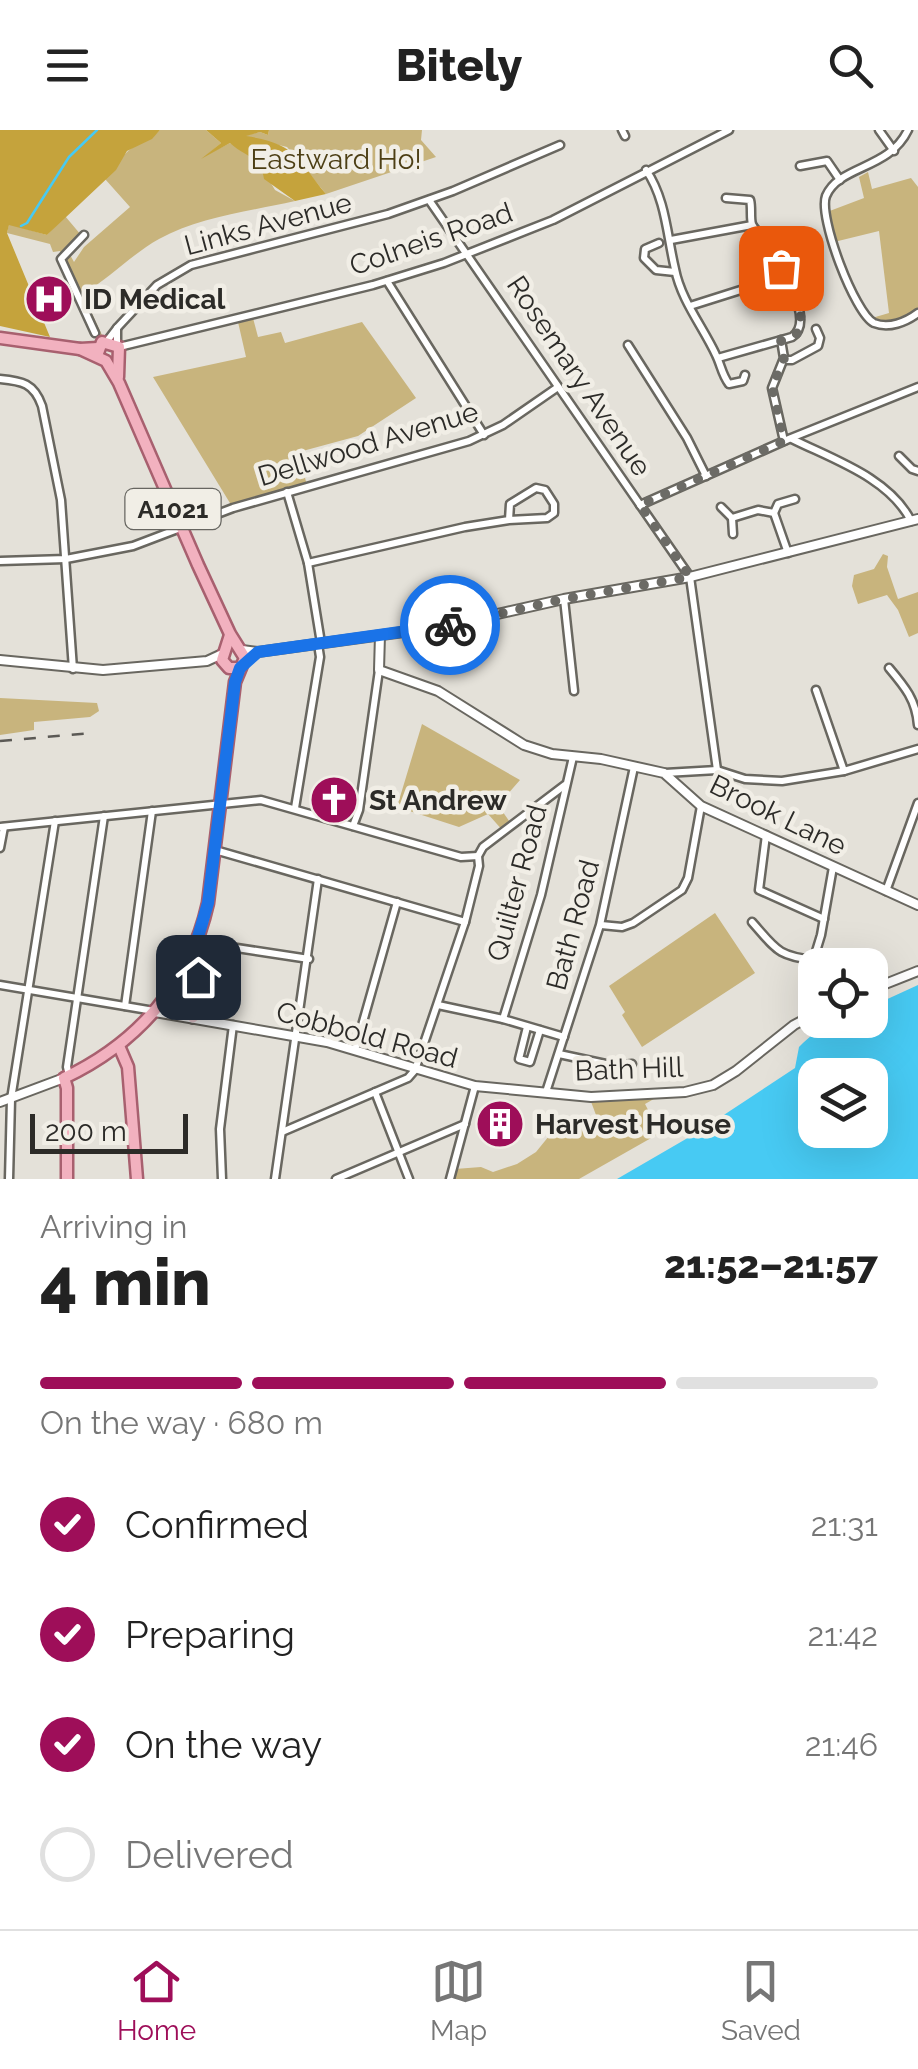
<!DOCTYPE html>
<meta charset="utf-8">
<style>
body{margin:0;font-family:Raleway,sans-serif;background:#f6f6f6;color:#222;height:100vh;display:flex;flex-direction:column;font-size:38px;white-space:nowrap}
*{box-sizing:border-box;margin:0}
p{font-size:32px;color:#767676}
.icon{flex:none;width:55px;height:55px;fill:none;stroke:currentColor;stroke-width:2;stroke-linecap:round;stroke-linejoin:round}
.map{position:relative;height:1049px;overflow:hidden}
.sheet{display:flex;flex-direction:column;background:#fff;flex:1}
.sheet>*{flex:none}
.controls{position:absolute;left:798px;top:818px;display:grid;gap:20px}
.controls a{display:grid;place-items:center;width:90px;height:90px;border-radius:20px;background:#fff;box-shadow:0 10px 40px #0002;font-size:50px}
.scale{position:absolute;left:30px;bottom:25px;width:158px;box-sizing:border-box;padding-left:10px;border:5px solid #2c2b28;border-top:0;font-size:28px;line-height:35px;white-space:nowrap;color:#2c2b28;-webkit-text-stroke:8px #f1eee6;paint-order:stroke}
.pin{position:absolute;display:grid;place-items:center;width:85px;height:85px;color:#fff;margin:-42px;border-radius:20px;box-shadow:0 5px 15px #0006}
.courier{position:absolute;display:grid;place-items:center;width:100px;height:100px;margin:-50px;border:8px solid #1a73e8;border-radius:50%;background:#fff;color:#222;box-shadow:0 2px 12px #0007}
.overview em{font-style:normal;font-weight:800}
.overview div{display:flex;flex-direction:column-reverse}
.overview{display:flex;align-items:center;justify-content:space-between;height:170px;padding:0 40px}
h1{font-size:65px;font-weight:800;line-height:75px}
.bar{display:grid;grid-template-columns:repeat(4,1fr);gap:15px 10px;align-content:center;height:120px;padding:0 40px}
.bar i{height:12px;border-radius:8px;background:#e0e0e0}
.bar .selected{background:#9e0e59}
.bar p{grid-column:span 4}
ol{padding:0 40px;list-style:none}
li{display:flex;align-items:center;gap:30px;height:110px}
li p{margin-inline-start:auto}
li .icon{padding:10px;border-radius:50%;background:#9e0e59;color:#fff;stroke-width:4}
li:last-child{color:#767676}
li i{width:55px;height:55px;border:5px solid #e0e0e0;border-radius:50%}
header{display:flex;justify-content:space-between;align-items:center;height:130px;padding:0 40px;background:#fff;font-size:45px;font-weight:800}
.tabs{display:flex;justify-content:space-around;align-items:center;height:140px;border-top:2px solid #e0e0e0;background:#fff;font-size:28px;color:#767676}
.tabs a{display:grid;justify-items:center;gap:5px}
.tabs .selected{color:#9e0e59}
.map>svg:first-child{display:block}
</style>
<header><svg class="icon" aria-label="menu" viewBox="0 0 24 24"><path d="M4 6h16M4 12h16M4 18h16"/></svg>Bitely<svg class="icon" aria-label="search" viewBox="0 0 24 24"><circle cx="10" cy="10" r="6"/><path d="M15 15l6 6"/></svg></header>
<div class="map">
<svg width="918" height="1049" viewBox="0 0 918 1049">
<rect width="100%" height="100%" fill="#e4e1d9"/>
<g fill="#c8b47d">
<path d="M160 0H206L221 13 208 24 230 13 254 25 275 60 295 71C251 81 199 87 159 109 132 124 110 148 83 164L102 205 98 206 65 130 69 123 74 132 84 117 130 77 105 49C116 40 121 25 132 18 142 11 151 10 160 0Z"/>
<path d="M269 0H422L421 10 436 27 326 64 287 17 242 6 260 2 268 5Z"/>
<path d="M868 42 872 59 911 48 918 57V180C903 190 888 196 872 188L889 183 879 101 834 112 827 82 864 68 859 47Z"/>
<path d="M65 86 81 105 61 125 60 121 53 122 50 114 7 103 9 94 47 105Z"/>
<path d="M253 188 258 207 281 202 285 213 362 192 416 268 358 306 299 322 307 356 233 378 153 247 246 227 238 192Z"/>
<path d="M883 424 888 426 887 437 898 469 918 462V503L909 507 898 480 887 465 858 474 852 456 854 445 874 439Z"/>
<path d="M0 568 97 573 99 581 90 587 34 592V600L0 605Z"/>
<path d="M422 594 520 650 498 675 512 695 504 702 488 684 459 697 397 677Z"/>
<path d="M715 783 755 843 642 917 622 885 625 882 609 856Z"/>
<path d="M659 966 645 974 660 1003 579 1049H451L455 1039 481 1037 493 1042 517 1034 536 1022 549 1006 566 995 596 985 590 969Z"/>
</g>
<g fill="#c5a33c">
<path d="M0 0H160L152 9 127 21 116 40 47 105 9 95 7 103 50 207 0 196Z"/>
<path d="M206 0H269L268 5 260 2 246 6C296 14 295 26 326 64L295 71 264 49C261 26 245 27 230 13L201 29 221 13Z"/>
</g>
<path fill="#47caf3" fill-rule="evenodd" d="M918 855V1049H617L698 1002 795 938 799 917C823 893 837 890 870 890V877ZM870 945V1000H815V945Z"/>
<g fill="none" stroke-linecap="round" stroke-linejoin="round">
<path stroke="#47caf3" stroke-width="2.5" d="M21 96 27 93 69 27 97 0"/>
<g stroke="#696760" stroke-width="11">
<g id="minor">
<path d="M622 0 625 6"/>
<path d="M879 0 894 21"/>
<path d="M908 0C889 40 839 35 826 66 818 87 855 184 874 193 889 199 906 192 918 183"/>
<path d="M800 36 827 31 840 50"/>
<path d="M646 40C666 69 667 106 675 139 681 170 703 197 716 225 721 235 722 245 729 254L743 251 745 245"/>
<path d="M429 70 690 447 717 640"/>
<path d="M84 105 61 129 95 203"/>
<path d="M671 110 752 95"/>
<path d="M659 113 645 119 644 128 656 140 675 142"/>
<path d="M387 151 484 305"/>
<path d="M690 176 785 146"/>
<path d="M117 198 157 155 191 135 388 84 453 61 560 15"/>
<path d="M781 210 784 228 772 258 784 311"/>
<path d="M107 211 117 198V214"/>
<path d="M628 215 687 308 706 346"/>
<path d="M119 217 373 155 444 133 553 90 729 0"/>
<path d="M718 228 792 207C818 190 775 127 762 107 759 102 754 99 752 94 750 88 752 77 750 70L726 68"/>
<path d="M784 230H792L818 216 820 208 816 199"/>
<path d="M0 249C22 251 34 253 42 276L61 370 73 539"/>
<path d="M792 309C832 329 890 348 911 391"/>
<path d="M899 326 912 339 918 341"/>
<path d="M287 362 308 433 321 513"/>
<path d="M640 375 791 308 918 257"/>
<path d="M721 377 732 388 758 380 774 383 788 423"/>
<path d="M774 383 778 374 795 369"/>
<path d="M732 388 733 404"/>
<path d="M0 431 66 429 133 416 233 378 469 311 503 295 558 257"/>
<path d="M308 433 465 397 509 390 510 374 536 358 545 360 554 374V383L547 388 509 390"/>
<path d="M564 469 574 561"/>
<path d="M889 538C905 557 916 570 918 595"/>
<path d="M816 560 844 641"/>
<path d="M665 643 717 640 745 649 782 651 844 641 918 619"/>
<path d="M295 678 320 527 318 514"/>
<path d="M353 696 359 680 379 540"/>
<path d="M0 697 261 670 461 727 478 726"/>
<path d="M766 705 759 760 824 789"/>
<path d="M0 718 4 697"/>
<path d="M215 720 465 792"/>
<path d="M886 761 918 673"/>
<path d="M752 792C776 819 777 826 814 830"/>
<path d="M601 795 622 797 633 793 682 760 688 748 701 676"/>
<path d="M204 813 309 829"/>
<path d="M0 855 154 881"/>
<path d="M815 868 810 841 821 805 833 737"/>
<path d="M438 875 503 889 564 907"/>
<path d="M125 876 152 681"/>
<path d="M503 889 541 765 573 627"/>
<path d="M527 897 519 929 530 932 540 900"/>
<path d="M355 920 397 772"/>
<path d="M559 924 615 936 632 934"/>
<path d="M69 945 67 937 104 686"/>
<path d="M375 962 409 1049"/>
<path d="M546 962 600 795 634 637"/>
<path d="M282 1002 408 948 415 940 465 792 479 736 478 726 483 717 565 655"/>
<path d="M9 1049 11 969 55 691"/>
<path d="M222 1049 220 999 233 895"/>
<path d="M275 1049 318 749"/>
<path d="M336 1049 465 994"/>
<path d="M450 1049 475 956"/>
</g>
</g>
<g stroke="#696760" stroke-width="12">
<g id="tertiary">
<path d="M380 505 379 540 438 561 524 615 552 624 601 629 664 643 701 676 918 775"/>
<path d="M242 520 258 522 440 497 564 469 690 447 918 389"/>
<path d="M0 530 103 540 207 531 222 524"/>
<path d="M870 860 918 841"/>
<path d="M155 882 327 912 475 956 591 967 685 962 713 955 736 941 794 895 815 884"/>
<path d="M0 972 64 948"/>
</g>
</g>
<g stroke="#696760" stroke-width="14">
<path id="secondary" d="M193 888 204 813 198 807"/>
</g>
<g stroke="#a8606f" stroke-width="15">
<g id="primary">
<path d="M0 208 80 219 98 218"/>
<path d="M98 223 102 212 119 217 118 247"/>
<path d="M230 505 222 530 229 538H240"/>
<path d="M119 916 128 937 137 1049"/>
<path d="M67 1049V958L64 948C138 913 190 854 208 773L235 552 245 528 230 504 198 435 119 253 106 231 80 219"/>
</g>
</g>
<use href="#minor" stroke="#fff" stroke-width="6"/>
<use href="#tertiary" stroke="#fff" stroke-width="8"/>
<use href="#secondary" stroke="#f9d8df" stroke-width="9"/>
<use href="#primary" stroke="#f2b1bf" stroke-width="10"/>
<path stroke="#5b5955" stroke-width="2.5" stroke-dasharray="12 12" stroke-linecap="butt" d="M0 611 92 603"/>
</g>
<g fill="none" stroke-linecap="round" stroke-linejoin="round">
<path stroke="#6c6b66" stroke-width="10" stroke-dasharray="0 18" d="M450 495 564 469 690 447 640 375 784 311 772 258 784 228 781 210 798 203 801 183 781 138"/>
<path stroke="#1a73e8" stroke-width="12" d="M198 847 204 813 198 807 208 773 235 552 240 538 258 522 450 495"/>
</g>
<defs>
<g id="hospital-disc" transform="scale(2.5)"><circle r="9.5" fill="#9e0e59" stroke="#f1eee6"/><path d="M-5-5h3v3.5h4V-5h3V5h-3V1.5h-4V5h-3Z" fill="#fff"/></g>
<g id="church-disc" transform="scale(2.5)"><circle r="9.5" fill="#9e0e59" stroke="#f1eee6"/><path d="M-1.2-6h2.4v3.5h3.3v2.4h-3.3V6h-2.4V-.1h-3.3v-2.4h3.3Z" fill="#fff"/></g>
<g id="building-disc" transform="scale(2.5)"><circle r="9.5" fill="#9e0e59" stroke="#f1eee6"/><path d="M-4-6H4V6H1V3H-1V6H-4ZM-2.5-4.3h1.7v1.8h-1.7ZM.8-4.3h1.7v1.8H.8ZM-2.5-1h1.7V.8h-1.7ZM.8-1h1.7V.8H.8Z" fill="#fff"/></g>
</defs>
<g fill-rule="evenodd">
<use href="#hospital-disc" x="49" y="169"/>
<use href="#church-disc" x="334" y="670"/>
<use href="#building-disc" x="500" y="994"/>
</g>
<g text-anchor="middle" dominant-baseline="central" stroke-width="9" stroke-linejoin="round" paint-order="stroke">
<rect fill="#f1eee6" stroke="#676661" stroke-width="2.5" x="125.5" y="359" width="95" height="40" rx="8"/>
<g font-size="25" font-weight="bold" fill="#2c2b28">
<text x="173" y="379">A1021</text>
</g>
<g font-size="28" fill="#4d3f15" stroke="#f1eee6">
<text x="336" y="29">Eastward Ho!</text>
</g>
<g font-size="28" fill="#2c2b28" stroke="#f1eee6">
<text transform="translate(268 94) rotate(-15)">Links Avenue</text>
<text transform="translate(431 109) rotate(-19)">Colneis Road</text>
<text transform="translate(579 246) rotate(56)">Rosemary Avenue</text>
<text transform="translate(368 314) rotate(-17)">Dellwood Avenue</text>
<text transform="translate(778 685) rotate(26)">Brook Lane</text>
<text transform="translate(517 753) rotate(-75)">Quilter Road</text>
<text transform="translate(573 795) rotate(-75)">Bath Road</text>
<text transform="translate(367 905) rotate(15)">Cobbold Road</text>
<text transform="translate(629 939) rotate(-2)">Bath Hill</text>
</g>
<g font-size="28" font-weight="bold" fill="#2c2b28" stroke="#f1eee6" text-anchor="start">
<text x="84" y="169">ID Medical</text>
<text x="369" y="670">St Andrew</text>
<text x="535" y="994">Harvest House</text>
</g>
</g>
</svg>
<div class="controls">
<a><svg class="icon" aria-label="locate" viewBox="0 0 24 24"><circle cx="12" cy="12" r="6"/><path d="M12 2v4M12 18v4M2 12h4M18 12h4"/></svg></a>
<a><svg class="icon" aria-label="layers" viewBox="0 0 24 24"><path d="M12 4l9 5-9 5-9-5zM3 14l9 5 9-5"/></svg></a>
</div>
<div class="scale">200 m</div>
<div class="pin" style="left:781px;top:138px;background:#ea580c"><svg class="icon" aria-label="bag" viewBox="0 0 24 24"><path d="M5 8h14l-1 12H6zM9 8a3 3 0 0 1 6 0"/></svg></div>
<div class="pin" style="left:198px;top:847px;background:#1f2937"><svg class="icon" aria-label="home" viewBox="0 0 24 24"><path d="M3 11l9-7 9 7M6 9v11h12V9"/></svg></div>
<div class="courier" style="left:450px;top:495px"><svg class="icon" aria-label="bike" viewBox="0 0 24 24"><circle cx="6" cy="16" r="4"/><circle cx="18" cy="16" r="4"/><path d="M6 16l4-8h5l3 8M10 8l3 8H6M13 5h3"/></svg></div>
</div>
<section class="sheet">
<div class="overview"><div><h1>4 min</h1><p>Arriving in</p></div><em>21:52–21:57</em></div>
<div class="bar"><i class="selected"></i><i class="selected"></i><i class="selected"></i><i></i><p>On the way · 680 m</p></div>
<ol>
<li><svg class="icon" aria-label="check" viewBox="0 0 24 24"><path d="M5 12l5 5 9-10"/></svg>Confirmed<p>21:31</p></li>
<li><svg class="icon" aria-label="check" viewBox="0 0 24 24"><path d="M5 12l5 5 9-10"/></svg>Preparing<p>21:42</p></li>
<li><svg class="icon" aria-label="check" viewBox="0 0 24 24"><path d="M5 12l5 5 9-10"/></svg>On the way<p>21:46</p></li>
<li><i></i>Delivered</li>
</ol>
</section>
<nav class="tabs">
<a class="selected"><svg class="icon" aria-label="home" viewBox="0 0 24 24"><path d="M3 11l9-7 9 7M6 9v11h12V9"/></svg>Home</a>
<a><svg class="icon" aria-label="map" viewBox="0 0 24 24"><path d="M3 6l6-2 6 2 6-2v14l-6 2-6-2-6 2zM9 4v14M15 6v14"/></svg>Map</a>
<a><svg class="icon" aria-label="saved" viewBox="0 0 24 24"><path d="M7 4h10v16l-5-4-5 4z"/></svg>Saved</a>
</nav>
